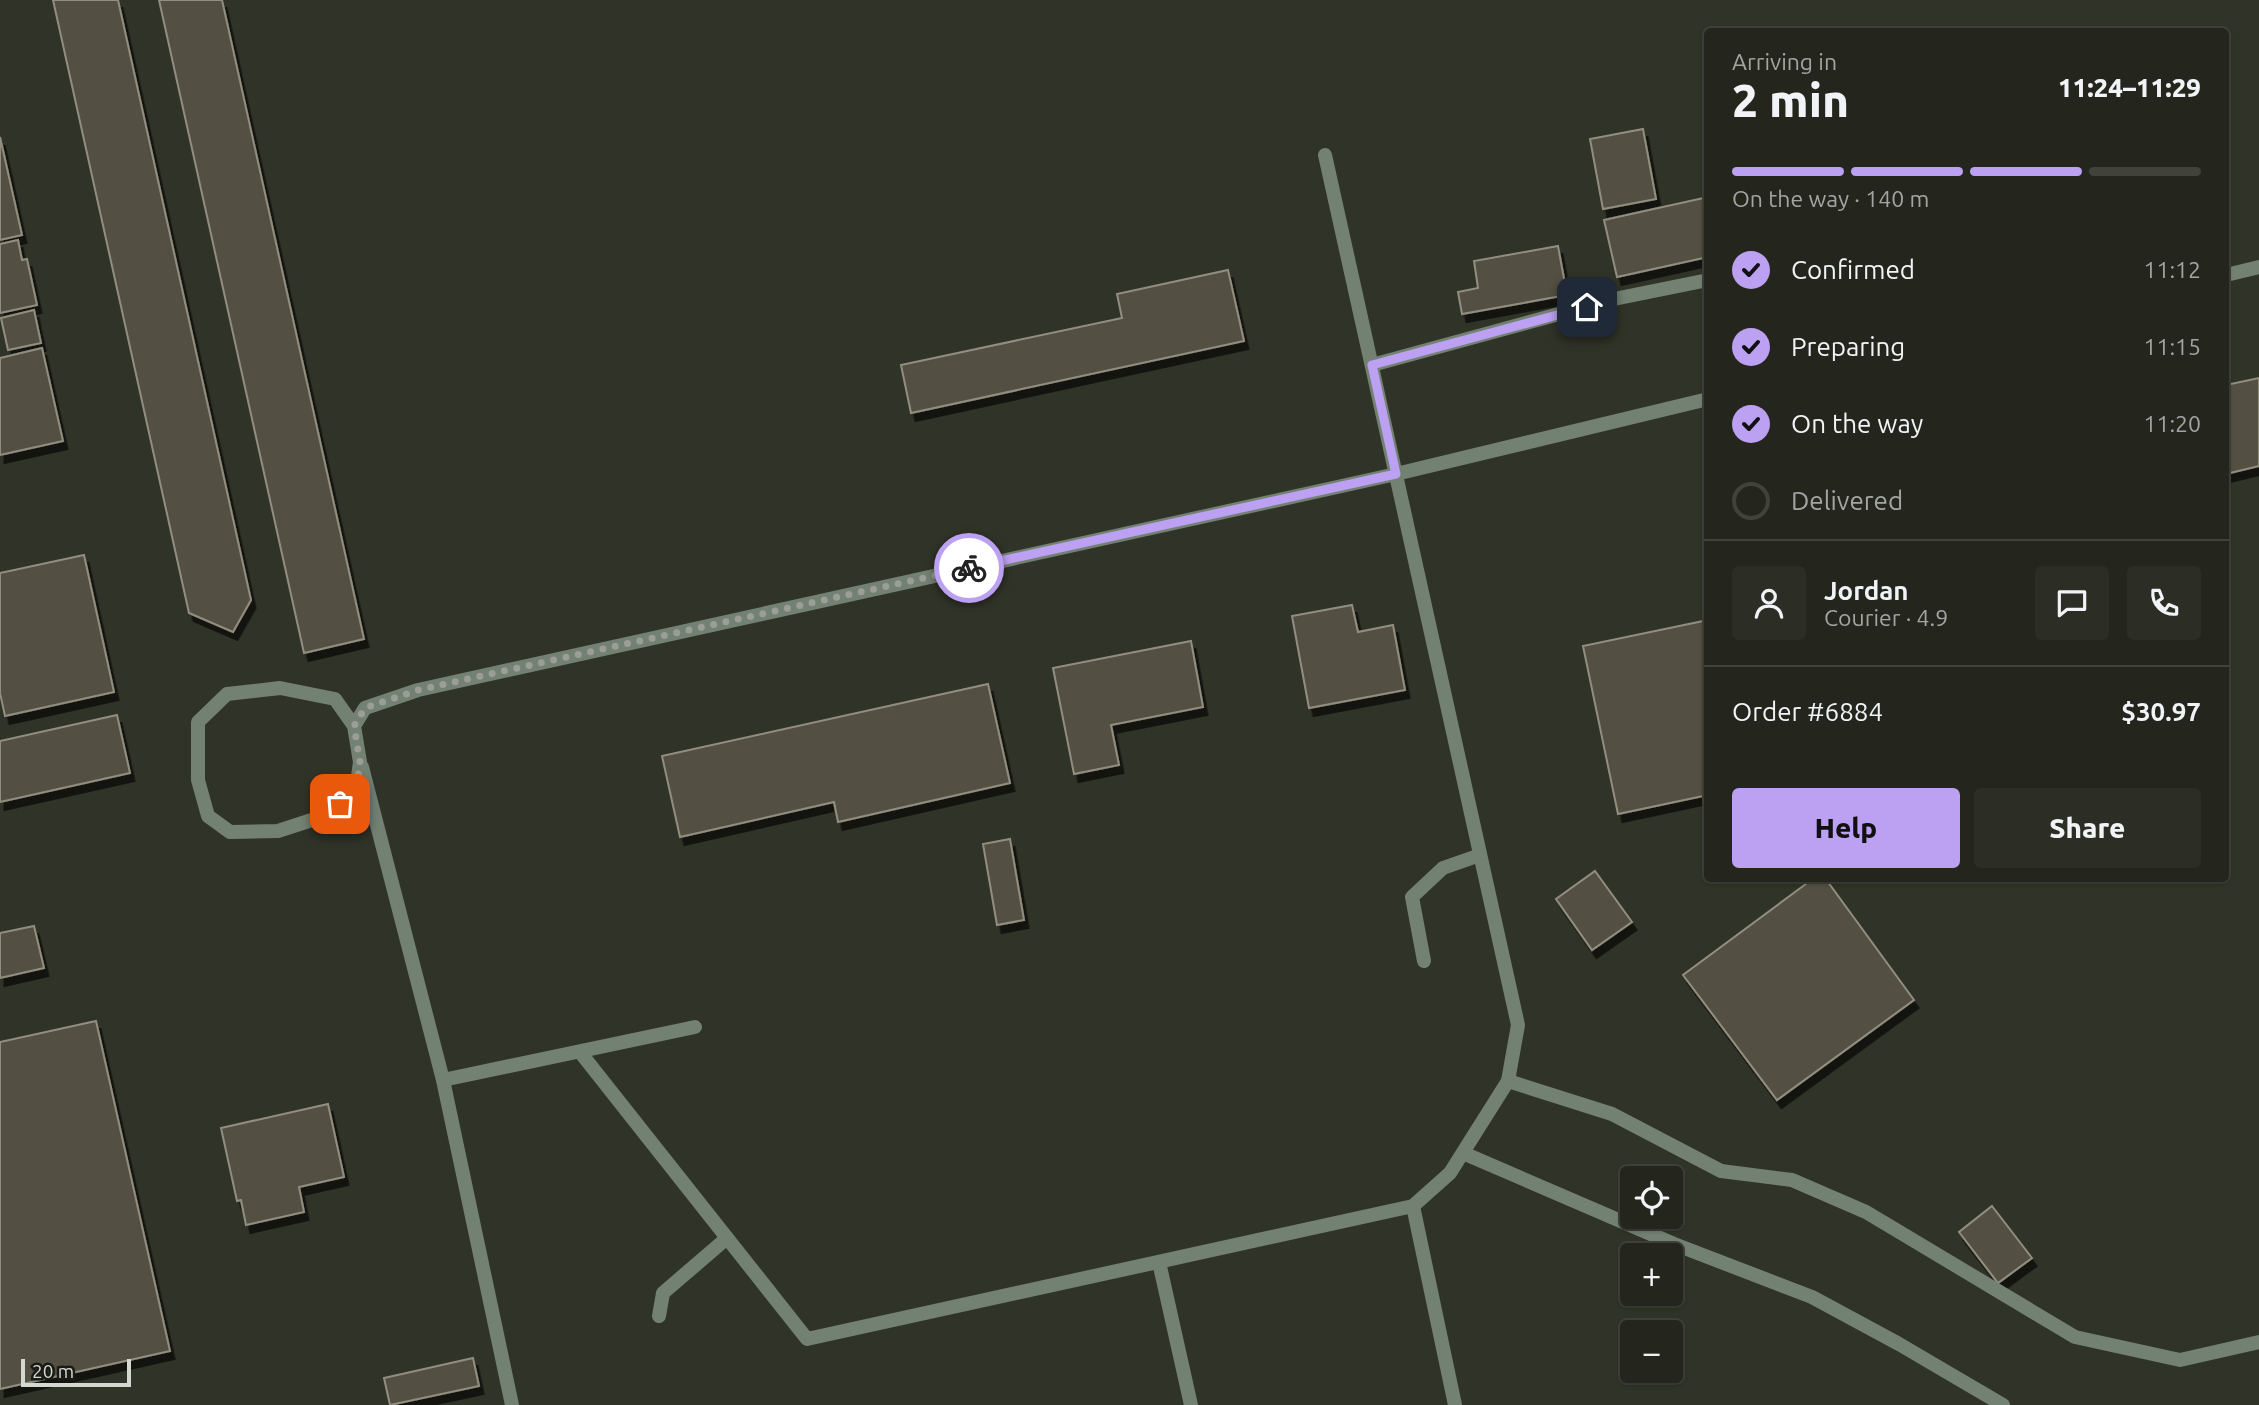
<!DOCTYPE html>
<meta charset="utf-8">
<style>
body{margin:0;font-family:Ubuntu,sans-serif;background:#2c2e26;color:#f1f3f6;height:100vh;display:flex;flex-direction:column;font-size:26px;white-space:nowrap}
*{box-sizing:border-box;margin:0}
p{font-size:23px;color:#a3a5a4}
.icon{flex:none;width:38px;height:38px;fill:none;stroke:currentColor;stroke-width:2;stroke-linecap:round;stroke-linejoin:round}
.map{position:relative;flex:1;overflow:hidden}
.details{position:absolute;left:1704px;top:28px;width:525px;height:854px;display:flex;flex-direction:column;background:#24261d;border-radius:7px;box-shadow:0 2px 5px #0004,0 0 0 2px #41433b}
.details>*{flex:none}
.fabs{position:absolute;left:1620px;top:1166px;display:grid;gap:14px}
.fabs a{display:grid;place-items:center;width:63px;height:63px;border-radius:7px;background:#24261d;box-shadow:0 2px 5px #0004,0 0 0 2px #41433b;font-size:35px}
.scale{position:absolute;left:21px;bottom:18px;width:110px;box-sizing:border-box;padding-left:7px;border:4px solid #d5d8d0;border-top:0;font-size:19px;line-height:24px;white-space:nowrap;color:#d5d8d0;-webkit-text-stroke:5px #191a15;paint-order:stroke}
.pin{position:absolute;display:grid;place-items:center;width:60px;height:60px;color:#fff;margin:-30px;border-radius:14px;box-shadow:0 4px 10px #0006}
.courier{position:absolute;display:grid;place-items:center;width:70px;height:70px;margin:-35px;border:5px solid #bca0f2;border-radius:50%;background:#fff;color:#222;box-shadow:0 2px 9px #0007}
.head em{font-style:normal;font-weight:800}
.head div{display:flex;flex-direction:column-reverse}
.head{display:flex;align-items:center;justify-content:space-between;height:119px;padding:0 28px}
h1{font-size:46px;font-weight:800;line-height:52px}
.bar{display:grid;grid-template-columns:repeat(4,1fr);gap:10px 7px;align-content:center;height:84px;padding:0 28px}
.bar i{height:9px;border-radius:5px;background:#41433b}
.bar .current{background:#bca0f2}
.bar p{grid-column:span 4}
.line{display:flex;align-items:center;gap:18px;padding:0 28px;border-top:2px solid #41433b}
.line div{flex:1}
.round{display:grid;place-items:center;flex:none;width:74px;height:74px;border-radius:7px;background:#2c2e26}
ol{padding:0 28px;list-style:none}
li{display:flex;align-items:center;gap:21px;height:77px}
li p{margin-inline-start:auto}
li .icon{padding:7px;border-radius:50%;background:#bca0f2;color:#111;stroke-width:4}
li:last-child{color:#a3a5a4}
li i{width:38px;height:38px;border:4px solid #41433b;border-radius:50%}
.primary-button{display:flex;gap:14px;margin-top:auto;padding:14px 28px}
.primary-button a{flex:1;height:80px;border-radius:7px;background:#bca0f2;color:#111;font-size:28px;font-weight:800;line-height:80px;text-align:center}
.primary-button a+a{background:#2c2e26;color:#f1f3f6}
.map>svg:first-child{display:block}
</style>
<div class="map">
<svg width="2259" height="1405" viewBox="0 0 2259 1405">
<defs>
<filter id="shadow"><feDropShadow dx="4.5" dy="8" stdDeviation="0" flood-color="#0009"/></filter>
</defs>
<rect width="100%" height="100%" fill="#303327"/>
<g fill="#534f42" stroke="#928e7f" stroke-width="2" filter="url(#shadow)">
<path d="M53 0H118L251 600 233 632 189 613Z"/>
<path d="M159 0H222L364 639 304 653Z"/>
<path d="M1643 129 1656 199 1603 209 1590 139Z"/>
<path d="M0 137 22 235 0 240Z"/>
<path d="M1708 197V257L1617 277 1604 220Z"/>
<path d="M18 240 22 260 27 259 37 305 0 313V244Z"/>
<path d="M1558 246 1567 295 1462 314 1458 292 1478 288 1474 261Z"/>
<path d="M1228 270 1244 341 911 413 901 365 1122 318 1117 294Z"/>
<path d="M34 310 41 343 8 350 1 318Z"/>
<path d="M42 348 63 441 0 455V358Z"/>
<path d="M2259 378V466L2226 474V385Z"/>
<path d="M84 555 114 692 5 716 0 693V573Z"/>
<path d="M1352 605 1358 632 1393 625 1405 690 1309 708 1292 616Z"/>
<path d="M1708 620V795L1618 814 1583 646Z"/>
<path d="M1191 641 1203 707 1111 725 1119 765 1074 774 1053 668Z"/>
<path d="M988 684 1010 783 838 822 834 802 680 837 662 756Z"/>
<path d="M117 715 130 773 0 802V741Z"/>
<path d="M1010 839 1024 920 997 925 983 844Z"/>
<path d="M1595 871 1632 922 1592 950 1556 899Z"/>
<path d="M1814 878H1825L1914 1000 1777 1100 1683 975Z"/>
<path d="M34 926 44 968 0 978V933Z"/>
<path d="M96 1021 170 1351 0 1389V1042Z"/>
<path d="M328 1104 344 1177 299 1187 304 1212 246 1225 241 1200 237 1201 221 1128Z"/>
<path d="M1992 1206 2032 1258 1998 1283 1959 1232Z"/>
<path d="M473 1358 479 1386 390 1405 384 1378Z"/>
</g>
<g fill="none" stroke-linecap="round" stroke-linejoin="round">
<g stroke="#738173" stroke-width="14">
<path d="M2226 275 2259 267"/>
<path d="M1372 365 1614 299 1708 280"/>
<path d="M354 726 335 699 280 688 227 694 198 722V780L208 816 230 832 278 831 324 816 356 791 360 762 354 726 365 708 418 690 1396 474 1708 399"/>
<path d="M362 767 443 1080 512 1405"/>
<path d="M1424 961 1412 897 1443 868 1480 855"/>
<path d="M580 1052 807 1339 1413 1206 1450 1173 1508 1081 1518 1025 1325 155"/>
<path d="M443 1080 695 1027"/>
<path d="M1508 1081 1612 1114 1721 1171 1792 1180 1866 1212 2075 1337 2180 1360 2259 1342"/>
<path d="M1463 1153 1674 1244 1812 1297 1899 1344 2003 1405"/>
<path d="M1413 1206 1455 1405"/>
<path d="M1159 1262 1191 1405"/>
<path d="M659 1316 663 1293 727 1238"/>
</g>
</g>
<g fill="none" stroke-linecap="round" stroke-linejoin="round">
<path stroke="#9b9e95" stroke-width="7" stroke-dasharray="0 12.6" d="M340 804 356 791 360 762 354 726 365 708 418 690 969 568"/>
<path stroke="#bca0f2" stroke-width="9" d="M969 568 1396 474 1372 365 1587 307"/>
</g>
</svg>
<div class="fabs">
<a><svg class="icon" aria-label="locate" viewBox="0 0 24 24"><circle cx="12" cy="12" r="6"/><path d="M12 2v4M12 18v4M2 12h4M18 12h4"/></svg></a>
<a>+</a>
<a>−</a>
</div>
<div class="scale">20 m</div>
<div class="pin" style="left:340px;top:804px;background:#ea580c"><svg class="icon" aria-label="bag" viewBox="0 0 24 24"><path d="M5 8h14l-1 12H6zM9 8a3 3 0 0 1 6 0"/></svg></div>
<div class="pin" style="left:1587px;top:307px;background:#1f2937"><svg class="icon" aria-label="home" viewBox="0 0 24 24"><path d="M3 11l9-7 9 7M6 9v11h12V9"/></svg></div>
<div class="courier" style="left:969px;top:568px"><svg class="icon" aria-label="bike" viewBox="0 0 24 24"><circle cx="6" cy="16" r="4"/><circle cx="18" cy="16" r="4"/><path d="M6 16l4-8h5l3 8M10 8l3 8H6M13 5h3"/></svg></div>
<section class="details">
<div class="head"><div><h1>2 min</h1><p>Arriving in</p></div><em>11:24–11:29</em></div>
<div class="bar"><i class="current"></i><i class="current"></i><i class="current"></i><i></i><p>On the way · 140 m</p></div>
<ol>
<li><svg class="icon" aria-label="check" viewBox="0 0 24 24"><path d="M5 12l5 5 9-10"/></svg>Confirmed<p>11:12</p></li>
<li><svg class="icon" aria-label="check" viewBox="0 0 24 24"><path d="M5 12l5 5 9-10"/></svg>Preparing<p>11:15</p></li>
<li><svg class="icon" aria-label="check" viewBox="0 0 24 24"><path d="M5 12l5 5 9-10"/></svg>On the way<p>11:20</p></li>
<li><i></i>Delivered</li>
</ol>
<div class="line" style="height:126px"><a class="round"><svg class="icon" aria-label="person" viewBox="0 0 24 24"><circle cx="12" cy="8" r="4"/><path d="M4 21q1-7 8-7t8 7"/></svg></a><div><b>Jordan</b><p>Courier · 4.9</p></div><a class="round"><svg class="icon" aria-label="chat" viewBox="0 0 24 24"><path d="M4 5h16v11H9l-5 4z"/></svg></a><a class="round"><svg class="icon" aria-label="phone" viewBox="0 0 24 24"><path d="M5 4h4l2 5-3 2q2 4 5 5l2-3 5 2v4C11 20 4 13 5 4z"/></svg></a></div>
<div class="line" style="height:91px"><div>Order #6884</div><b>$30.97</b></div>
<div class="primary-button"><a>Help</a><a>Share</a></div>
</section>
</div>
